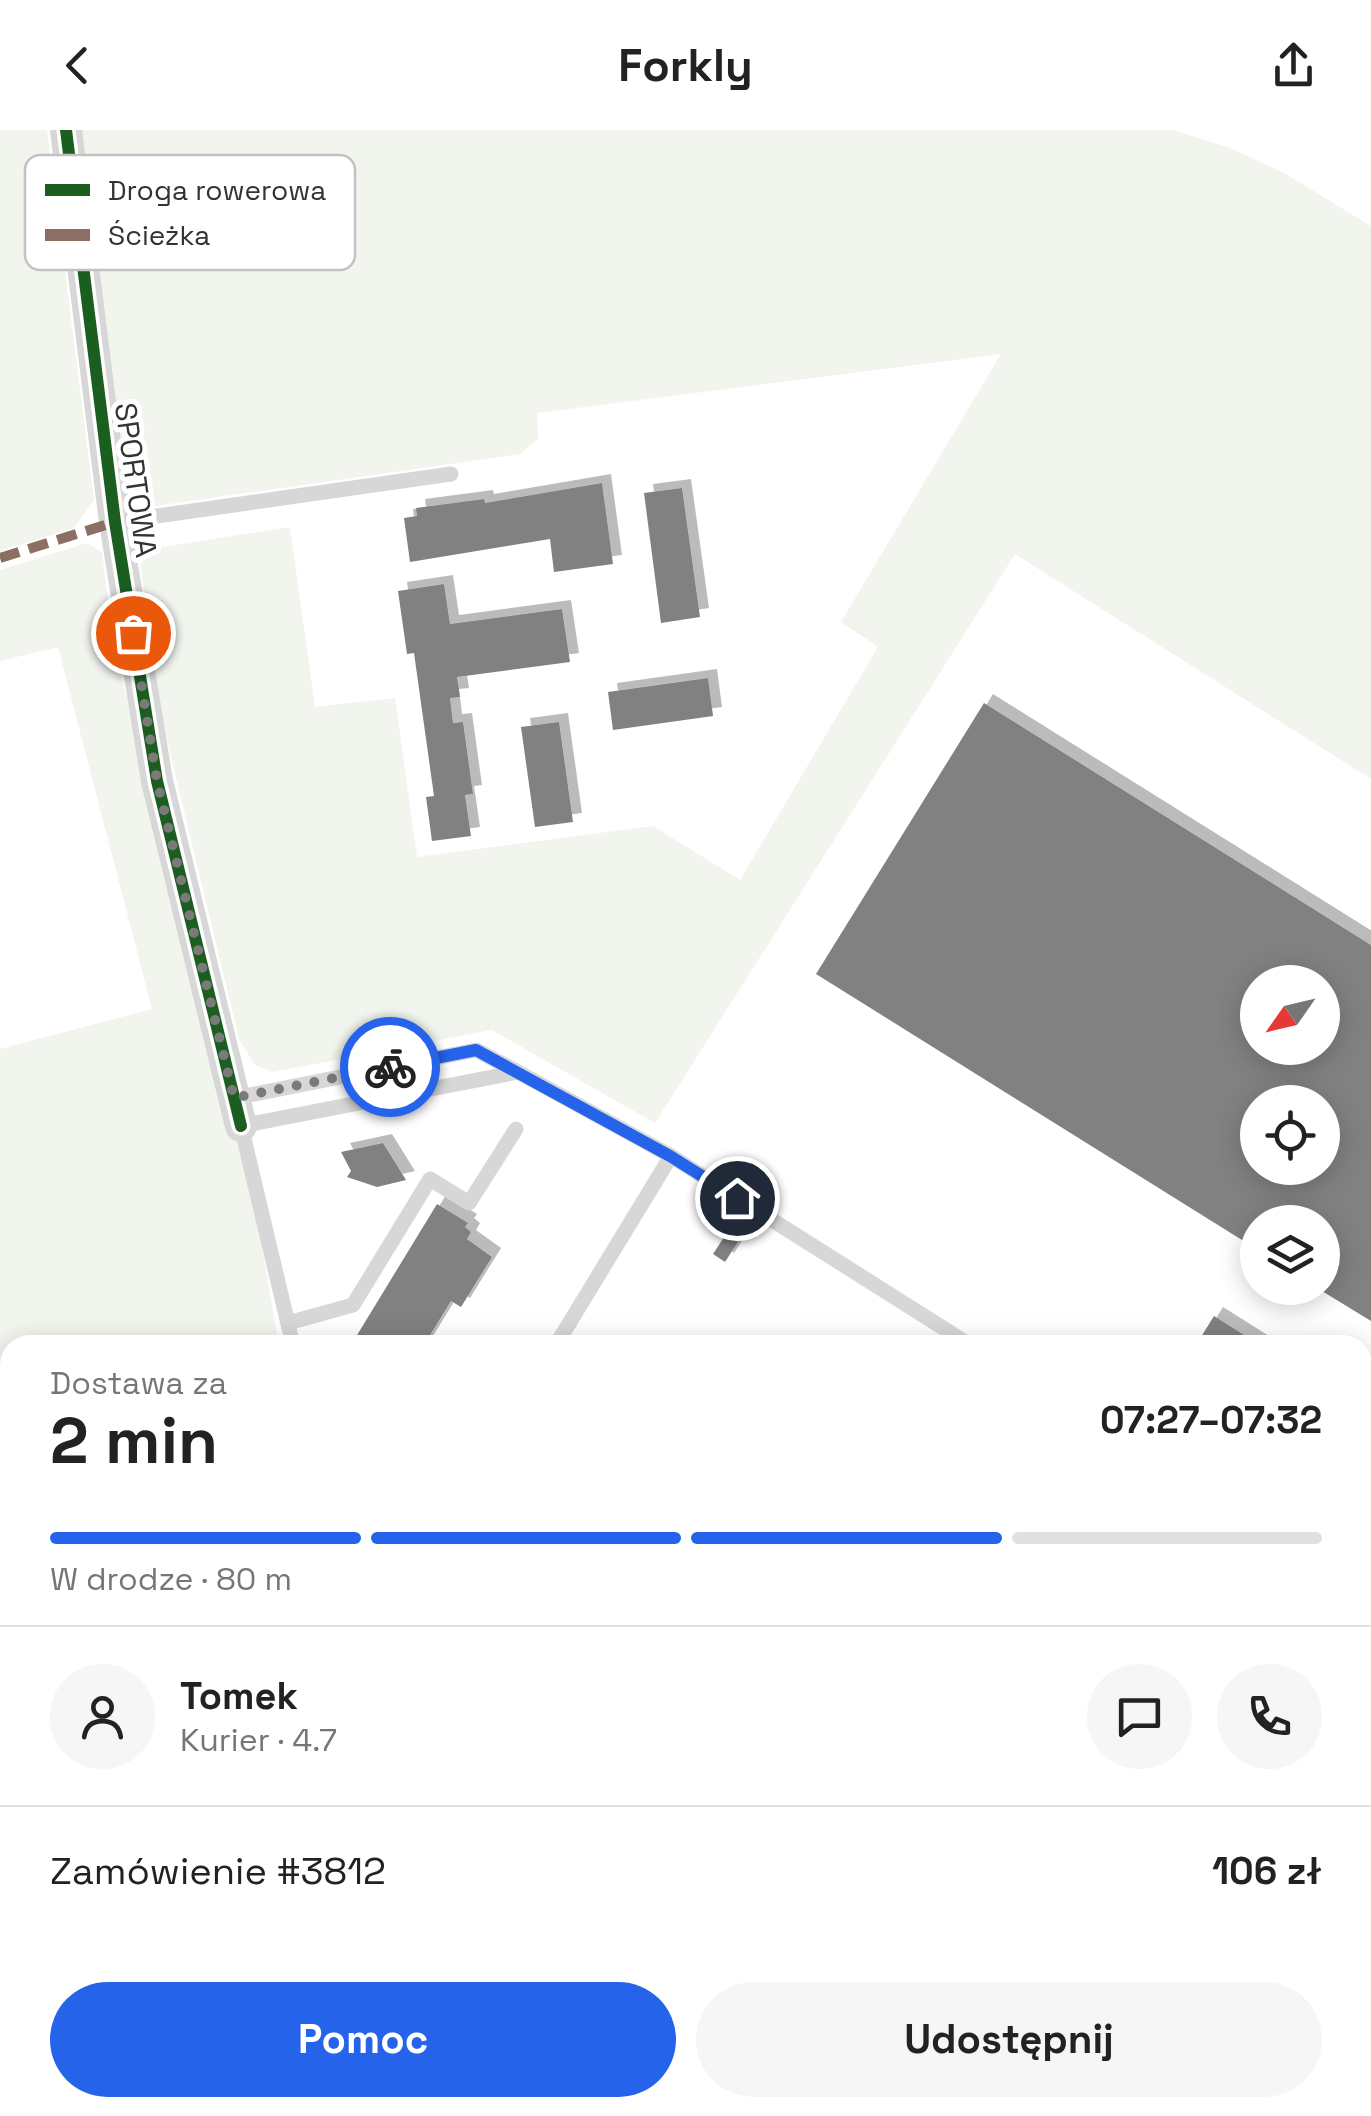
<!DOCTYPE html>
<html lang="pl">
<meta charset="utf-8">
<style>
body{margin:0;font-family:"Space Grotesk",sans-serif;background:#f6f6f6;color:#222;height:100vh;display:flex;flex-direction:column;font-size:38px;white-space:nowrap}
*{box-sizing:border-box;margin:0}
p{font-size:32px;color:#767676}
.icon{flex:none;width:55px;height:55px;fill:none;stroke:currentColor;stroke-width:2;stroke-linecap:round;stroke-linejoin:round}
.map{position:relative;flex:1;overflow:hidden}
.side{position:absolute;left:0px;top:1205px;width:1372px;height:782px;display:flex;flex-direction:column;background:#fff;border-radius:30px 30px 0 0;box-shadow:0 5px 25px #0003}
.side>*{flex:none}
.needle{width:65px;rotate:236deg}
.controls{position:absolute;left:1240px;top:835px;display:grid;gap:20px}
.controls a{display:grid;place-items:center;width:100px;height:100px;border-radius:50%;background:#fff;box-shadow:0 5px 25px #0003;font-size:50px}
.pin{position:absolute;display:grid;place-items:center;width:85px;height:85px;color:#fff;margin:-42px;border:5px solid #fff;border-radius:50%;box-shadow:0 2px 10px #0007}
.courier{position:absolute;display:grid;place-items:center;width:100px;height:100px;margin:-50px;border:8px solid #2563eb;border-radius:50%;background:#fff;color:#222;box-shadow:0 2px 12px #0007}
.summary em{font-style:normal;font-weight:600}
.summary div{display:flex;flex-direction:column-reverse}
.summary{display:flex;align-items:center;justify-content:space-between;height:170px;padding:0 50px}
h1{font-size:65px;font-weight:600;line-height:75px}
.bar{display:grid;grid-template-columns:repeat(4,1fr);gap:15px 10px;align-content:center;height:120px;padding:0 50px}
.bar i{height:12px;border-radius:8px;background:#e0e0e0}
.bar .on{background:#2563eb}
.bar p{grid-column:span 4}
.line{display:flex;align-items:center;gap:25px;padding:0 50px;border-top:2px solid #e0e0e0}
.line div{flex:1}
.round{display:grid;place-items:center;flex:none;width:105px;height:105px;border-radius:52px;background:#f6f6f6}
.cta{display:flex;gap:20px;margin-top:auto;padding:20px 50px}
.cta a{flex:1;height:115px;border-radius:60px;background:#2563eb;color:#fff;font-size:40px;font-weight:600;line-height:115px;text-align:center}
.cta a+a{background:#f6f6f6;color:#222}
header{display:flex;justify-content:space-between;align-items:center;height:130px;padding:0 50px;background:#fff;font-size:45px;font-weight:600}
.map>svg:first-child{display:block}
</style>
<header><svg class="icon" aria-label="back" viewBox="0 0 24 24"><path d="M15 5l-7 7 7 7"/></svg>Forkly<svg class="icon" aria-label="share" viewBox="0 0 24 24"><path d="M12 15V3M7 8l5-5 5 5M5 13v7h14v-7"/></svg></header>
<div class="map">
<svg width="1371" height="1986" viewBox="0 0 1371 1986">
<defs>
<filter id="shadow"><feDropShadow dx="9" dy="-9" stdDeviation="0" flood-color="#0004"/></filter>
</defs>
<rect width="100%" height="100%" fill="#fff"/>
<g fill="#f1f5ed">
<path d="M0 0H47L94 370 74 398 0 421Z"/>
<path d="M79 0H1173L1230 18 1284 43 1371 96V649L1015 424 655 993 492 900 273 942 255 935 239 909 164 598 140 434 156 418 290 397 315 577 395 568 417 727 653 696 740 750 878 517 841 492 1001 224 537 283 538 309 520 324 148 377 124 355Z"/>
<path d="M87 413 102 422 112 504 226 1000 241 996 279 1215H10V1737L0 1752V919L152 879 58 517 0 531V440Z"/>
</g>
<g fill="#ddebf3">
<path d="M10 1879V1978H411L406 1986H0V1896Z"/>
<path d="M663 1978H808L802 1986H670Z"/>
<path d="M868 1978H978L987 1986H859Z"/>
</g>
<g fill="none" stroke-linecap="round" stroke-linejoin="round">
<path stroke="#ddebf3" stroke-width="10" d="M828 1986 833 1978"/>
</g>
<g fill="#818181" fill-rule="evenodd" filter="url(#shadow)">
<path d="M602 353 613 434 554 442 550 409 410 432 404 388 417 386 416 378 484 369 485 373Z"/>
<path d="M682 358 700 487 661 493 644 363Z"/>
<path d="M444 454 450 494 562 479 570 532 457 547 460 567 450 568 453 593 463 592 473 664 465 665 471 706 432 711 426 667 434 666 414 523 407 524 398 461Z"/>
<path d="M708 548 713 586 613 600 608 562Z"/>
<path d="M984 573 1371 815V1191L1317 1158H1322V1092H1258V1120L816 844ZM1258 852H1322V918H1258ZM1258 972H1322V1038H1258Z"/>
<path d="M559 592 573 692 535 697 521 597Z"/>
<path d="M383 1013 406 1050 377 1057 347 1047 351 1041 341 1022Z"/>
<path d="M437 1074 468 1093 465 1097 471 1102 467 1109 492 1127 461 1177 451 1171 424 1215H351Z"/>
<path d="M726 1104 738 1112 725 1132 713 1124Z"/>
<path d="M1214 1186 1260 1215H1196Z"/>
<path d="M1362 1298 1371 1303 1369 1434 1362 1430Z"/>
<path d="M1046 1978H1117L1112 1986H1041Z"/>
</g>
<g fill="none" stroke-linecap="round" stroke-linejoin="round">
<g stroke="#d6d6d6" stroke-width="6" stroke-dasharray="5 5" stroke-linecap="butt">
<path d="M0 1889 10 1872"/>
<path d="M0 1950 10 1956"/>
<path d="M47 1978 61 1986"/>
<path d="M168 1978 182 1986"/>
<path d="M288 1978 303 1986"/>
<path d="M408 1978 423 1986"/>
<path d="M533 1986 538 1978"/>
<path d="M819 1986 824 1978"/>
<path d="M837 1986 842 1978"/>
</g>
<g stroke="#d7d7d7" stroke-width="15">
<path d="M115 392 451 344"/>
<path d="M234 968 476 920 518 942"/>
<path d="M288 1193 353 1175 430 1049 469 1073 516 999"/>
<path d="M293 1215 241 996 518 942 671 1026 970 1215"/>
<path d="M556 1215 671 1026"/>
<path d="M1362 1464 1371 1470"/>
<path d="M1362 1743 1371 1728"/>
<path d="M1362 1753 1371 1759"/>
<path d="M1362 1924 1371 1930"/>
<path d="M1006 1978 1015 1986"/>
<path d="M447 1986 452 1978"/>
<path d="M1223 1986 1228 1978"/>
</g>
<path stroke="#d7d7d7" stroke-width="32" d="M66 0 115 392 157 651 241 996"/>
<path stroke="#8d6e63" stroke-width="10" stroke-dasharray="20 10" stroke-linecap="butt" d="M0 428 115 392"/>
<g stroke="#fff" stroke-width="19">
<path id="cycleway" d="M66 0 115 392 157 651 241 996"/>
</g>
<use href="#cycleway" stroke="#1b5e20" stroke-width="12"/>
</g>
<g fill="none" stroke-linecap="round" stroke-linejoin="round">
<path stroke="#7a7a7a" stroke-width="10" stroke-dasharray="0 18" d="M133 503 157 651 234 968 390 937"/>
<path stroke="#2563eb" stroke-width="12" d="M390 937 476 920 670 1026 737 1068"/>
</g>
<g text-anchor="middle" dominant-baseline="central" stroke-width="10" stroke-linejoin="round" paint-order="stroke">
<g font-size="30" fill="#333" stroke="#fff">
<text transform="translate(136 350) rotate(82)">SPORTOWA</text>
</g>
</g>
<rect x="25" y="25" width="330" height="115" rx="15" fill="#fff" stroke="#c2c2c2" stroke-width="2.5"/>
<rect x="45" y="54" width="45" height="12" fill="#1b5e20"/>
<rect x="45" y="99" width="45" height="12" fill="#8d6e63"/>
<g font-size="28" fill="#333">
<text x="108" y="70">Droga rowerowa</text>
<text x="108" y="115">Ścieżka</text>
</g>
</svg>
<div class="controls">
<a><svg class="needle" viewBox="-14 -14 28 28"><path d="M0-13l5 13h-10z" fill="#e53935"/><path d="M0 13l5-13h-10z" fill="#767676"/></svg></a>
<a><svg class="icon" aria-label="locate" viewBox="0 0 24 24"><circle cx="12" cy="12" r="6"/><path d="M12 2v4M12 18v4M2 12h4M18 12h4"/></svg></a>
<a><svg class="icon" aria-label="layers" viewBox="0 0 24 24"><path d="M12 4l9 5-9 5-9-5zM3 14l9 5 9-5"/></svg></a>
</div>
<div class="pin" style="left:133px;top:503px;background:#ea580c"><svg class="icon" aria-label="bag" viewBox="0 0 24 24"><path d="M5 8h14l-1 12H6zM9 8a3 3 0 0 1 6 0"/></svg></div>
<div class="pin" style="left:737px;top:1068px;background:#1f2937"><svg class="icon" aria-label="home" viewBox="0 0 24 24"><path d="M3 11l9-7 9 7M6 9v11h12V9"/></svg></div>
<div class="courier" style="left:390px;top:937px"><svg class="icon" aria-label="bike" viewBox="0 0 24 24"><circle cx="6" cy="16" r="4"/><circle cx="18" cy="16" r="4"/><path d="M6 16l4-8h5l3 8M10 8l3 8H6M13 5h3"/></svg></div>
<section class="side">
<div class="summary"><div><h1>2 min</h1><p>Dostawa za</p></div><em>07:27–07:32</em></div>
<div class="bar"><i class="on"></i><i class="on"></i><i class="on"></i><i></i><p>W drodze · 80 m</p></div>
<div class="line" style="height:180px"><a class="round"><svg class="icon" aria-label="person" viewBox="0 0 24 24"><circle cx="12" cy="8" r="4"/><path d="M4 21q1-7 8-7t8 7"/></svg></a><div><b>Tomek</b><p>Kurier · 4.7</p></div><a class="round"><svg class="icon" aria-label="chat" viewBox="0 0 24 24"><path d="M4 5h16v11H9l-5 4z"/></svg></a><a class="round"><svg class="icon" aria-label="phone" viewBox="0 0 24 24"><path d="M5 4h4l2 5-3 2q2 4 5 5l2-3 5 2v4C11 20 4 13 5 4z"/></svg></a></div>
<div class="line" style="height:130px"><div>Zamówienie #3812</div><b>106 zł</b></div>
<div class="cta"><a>Pomoc</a><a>Udostępnij</a></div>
</section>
</div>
